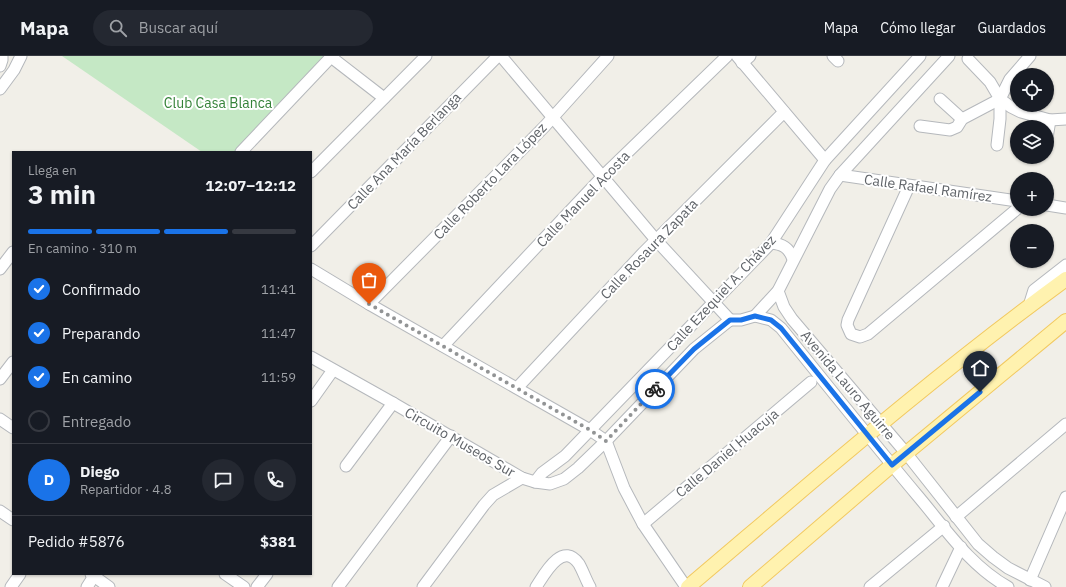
<!DOCTYPE html>
<html lang="es">
<meta charset="utf-8">
<style>
body{margin:0;font-family:"IBM Plex Sans",sans-serif;background:#242831;color:#f1f3f6;height:100vh;display:flex;flex-direction:column;font-size:15px;white-space:nowrap}
*{box-sizing:border-box;margin:0}
p{font-size:13px;color:#9ea1a6}
.icon{flex:none;width:22px;height:22px;fill:none;stroke:currentColor;stroke-width:2;stroke-linecap:round;stroke-linejoin:round}
.map{position:relative;flex:1;overflow:hidden}
.side{position:absolute;left:12px;top:95px;width:300px;height:424px;display:flex;flex-direction:column;background:#171b24;border-radius:0px;box-shadow:0 1px 3px #0004}
.side>*{flex:none}
.tools{position:absolute;left:1010px;top:12px;display:grid;gap:8px}
.tools a{display:grid;place-items:center;width:44px;height:44px;border-radius:50%;background:#171b24;box-shadow:0 1px 3px #0004;font-size:20px}
.pin{position:absolute;display:grid;place-items:center;width:34px;height:34px;color:#fff;margin:-41px -17px;border-radius:50% 50% 50% 0;rotate:-45deg;box-shadow:0 0 4px #0007}
.pin .icon{rotate:45deg}
.courier{position:absolute;display:grid;place-items:center;width:40px;height:40px;margin:-20px;border:3px solid #1a73e8;border-radius:50%;background:#fff;color:#222;box-shadow:0 1px 5px #0007}
.summary em{font-style:normal;font-weight:700}
.summary div{display:flex;flex-direction:column-reverse}
.summary{display:flex;align-items:center;justify-content:space-between;height:68px;padding:0 16px}
h1{font-size:26px;font-weight:700;line-height:30px}
.bar{display:grid;grid-template-columns:repeat(4,1fr);gap:6px 4px;align-content:center;height:48px;padding:0 16px}
.bar i{height:5px;border-radius:3px;background:#363941}
.bar .active{background:#1a73e8}
.bar p{grid-column:span 4}
.line{display:flex;align-items:center;gap:10px;padding:0 16px;border-top:1px solid #363941}
.line div{flex:1}
.round{display:grid;place-items:center;flex:none;width:42px;height:42px;border-radius:21px;background:#242831}
ol{padding:0 16px;list-style:none}
li{display:flex;align-items:center;gap:12px;height:44px}
li p{margin-inline-start:auto}
li .icon{padding:4px;border-radius:50%;background:#1a73e8;color:#fff;stroke-width:4}
li:last-child{color:#9ea1a6}
li i{width:22px;height:22px;border:2px solid #363941;border-radius:50%}
header{display:flex;align-items:center;gap:24px;box-sizing:border-box;height:56px;padding:0 20px;background:#171b24;border-bottom:1px solid #363941}
header strong{font-size:19px}
nav{display:flex;gap:22px;margin-inline-start:auto;font-size:14px}
.search{width:280px;height:36px;background:#242831;display:flex;align-items:center;gap:10px;box-sizing:border-box;padding:0 14px;border-radius:22px;color:#9ea1a6;font-size:15px}
.map>svg:first-child{display:block}
</style>
<header>
<strong>Mapa</strong>
<div class="search"><svg class="icon" aria-label="search" viewBox="0 0 24 24"><circle cx="10" cy="10" r="6"/><path d="M15 15l6 6"/></svg>Buscar aquí</div>
<nav><a>Mapa</a><a>Cómo llegar</a><a>Guardados</a></nav>
</header>
<div class="map">
<svg width="1066" height="531" viewBox="0 0 1066 531">
<rect width="100%" height="100%" fill="#f1efe8"/>
<path fill="#c5e8c5" d="M62 0H332L241 96H202Z"/>
<g fill="none" stroke-linecap="round" stroke-linejoin="round">
<g stroke="#b5b8bc" stroke-width="13">
<g id="minor">
<path d="M501 0 656 184 730 264"/>
<path d="M737 0 825 104"/>
<path d="M833 0 838 5"/>
<path d="M331 1 384 42"/>
<path d="M968 3 990 26 1000 43 1011 51 1021 56 1050 64 1066 63"/>
<path d="M742 7 750 0"/>
<path d="M0 10 2 4V0"/>
<path d="M0 33 14 14 21 0"/>
<path d="M940 43 962 63"/>
<path d="M920 70 950 74 957 71 962 63 1000 43"/>
<path d="M1047 82 1050 64"/>
<path d="M997 89 1000 63V43L1010 23 1030 0"/>
<path d="M241 96 332 0"/>
<path d="M311 116 426 0"/>
<path d="M840 119 1017 145"/>
<path d="M909 130 848 264 847 269 851 278 860 281 868 278 1017 153"/>
<path d="M1047 149 1066 152"/>
<path d="M771 187C783 188 789 192 793 203"/>
<path d="M311 190 498 0"/>
<path d="M0 213 13 196"/>
<path d="M311 213 369 248 590 374 606 385 624 432 643 468 686 531"/>
<path d="M778 235 784 251 792 263 906 397 978 488 993 501 1008 512 1045 531"/>
<path d="M369 248 545 70 608 0"/>
<path d="M1029 250 1034 234 1066 209"/>
<path d="M755 260 778 235 830 133 840 119 949 0"/>
<path d="M730 264H741L755 260 771 264 781 272C826 328 871 384 917 439 945 472 970 510 1008 531"/>
<path d="M443 290 603 120 727 0"/>
<path d="M311 301 393 347 522 422 535 426 550 428 564 423 578 412 606 385 694 293 730 264"/>
<path d="M0 323 13 306"/>
<path d="M517 332 643 197 784 56"/>
<path d="M311 345 333 314"/>
<path d="M0 363 13 372"/>
<path d="M346 410 393 347"/>
<path d="M535 426 542 417 565 400 771 187 825 104 920 0"/>
<path d="M0 455 13 464"/>
<path d="M956 461 1066 368"/>
<path d="M643 468 811 326"/>
<path d="M91 518 109 531"/>
<path d="M225 518 244 531"/>
<path d="M1030 524 1066 441"/>
<path d="M11 531 20 518"/>
<path d="M87 531 94 520"/>
<path d="M257 531 267 518"/>
<path d="M338 531 451 380"/>
<path d="M423 531 484 449 493 439 522 422"/>
<path d="M536 531C544 519 562 484 579 508 583 515 586 524 590 531"/>
<path d="M870 531 944 470"/>
<path d="M942 531 961 491"/>
</g>
</g>
<g stroke="#f2c960" stroke-width="16">
<g id="major">
<path d="M688 531C812 426 934 319 1066 223"/>
<path d="M750 531 892 409 1066 265"/>
</g>
</g>
<use href="#minor" stroke="#fff" stroke-width="11"/>
<use href="#major" stroke="#fff2af" stroke-width="14"/>
</g>
<g fill="none" stroke-linecap="round" stroke-linejoin="round">
<path stroke="#929495" stroke-width="4" stroke-dasharray="0 7.2" d="M369 248 590 374 606 385 655 333"/>
<path stroke="#1a73e8" stroke-width="5" d="M655 333 694 293 730 264H741L755 260 771 264 781 272 892 409 980 336"/>
</g>
<g text-anchor="middle" dominant-baseline="central" stroke-width="4" stroke-linejoin="round" paint-order="stroke">
<g font-size="14" fill="#348238" stroke="#fff">
<text x="218" y="47">Club Casa Blanca</text>
</g>
<g font-size="14" fill="#5f6368" stroke="#fff">
<text transform="translate(404 95) rotate(-46)">Calle Ana María Berlanga</text>
<text transform="translate(490 125) rotate(-46)">Calle Roberto Lara López</text>
<text transform="translate(928 132) rotate(8)">Calle Rafael Ramírez</text>
<text transform="translate(583 143) rotate(-46)">Calle Manuel Acosta</text>
<text transform="translate(649 193) rotate(-46)">Calle Rosaura Zapata</text>
<text transform="translate(721 237) rotate(-47)">Calle Ezequiel A. Chávez</text>
<text transform="translate(848 329) rotate(50)">Avenida Lauro Aguirre</text>
<text transform="translate(460 386) rotate(30)">Circuito Museos Sur</text>
<text transform="translate(727 397) rotate(-40)">Calle Daniel Huacuja</text>
</g>
</g>
</svg>
<div class="tools">
<a><svg class="icon" aria-label="locate" viewBox="0 0 24 24"><circle cx="12" cy="12" r="6"/><path d="M12 2v4M12 18v4M2 12h4M18 12h4"/></svg></a>
<a><svg class="icon" aria-label="layers" viewBox="0 0 24 24"><path d="M12 4l9 5-9 5-9-5zM3 14l9 5 9-5"/></svg></a>
<a>+</a>
<a>−</a>
</div>
<div class="pin" style="left:369px;top:248px;background:#ea580c"><svg class="icon" aria-label="bag" viewBox="0 0 24 24"><path d="M5 8h14l-1 12H6zM9 8a3 3 0 0 1 6 0"/></svg></div>
<div class="pin" style="left:980px;top:336px;background:#1f2937"><svg class="icon" aria-label="home" viewBox="0 0 24 24"><path d="M3 11l9-7 9 7M6 9v11h12V9"/></svg></div>
<div class="courier" style="left:655px;top:333px"><svg class="icon" aria-label="bike" viewBox="0 0 24 24"><circle cx="6" cy="16" r="4"/><circle cx="18" cy="16" r="4"/><path d="M6 16l4-8h5l3 8M10 8l3 8H6M13 5h3"/></svg></div>
<section class="side">
<div class="summary"><div><h1>3 min</h1><p>Llega en</p></div><em>12:07–12:12</em></div>
<div class="bar"><i class="active"></i><i class="active"></i><i class="active"></i><i></i><p>En camino · 310 m</p></div>
<ol>
<li><svg class="icon" aria-label="check" viewBox="0 0 24 24"><path d="M5 12l5 5 9-10"/></svg>Confirmado<p>11:41</p></li>
<li><svg class="icon" aria-label="check" viewBox="0 0 24 24"><path d="M5 12l5 5 9-10"/></svg>Preparando<p>11:47</p></li>
<li><svg class="icon" aria-label="check" viewBox="0 0 24 24"><path d="M5 12l5 5 9-10"/></svg>En camino<p>11:59</p></li>
<li><i></i>Entregado</li>
</ol>
<div class="line" style="height:72px"><b class="round" style="background:#1a73e8;color:#fff">D</b><div><b>Diego</b><p>Repartidor · 4.8</p></div><a class="round"><svg class="icon" aria-label="chat" viewBox="0 0 24 24"><path d="M4 5h16v11H9l-5 4z"/></svg></a><a class="round"><svg class="icon" aria-label="phone" viewBox="0 0 24 24"><path d="M5 4h4l2 5-3 2q2 4 5 5l2-3 5 2v4C11 20 4 13 5 4z"/></svg></a></div>
<div class="line" style="height:52px"><div>Pedido #5876</div><b>$381</b></div>
</section>
</div>
